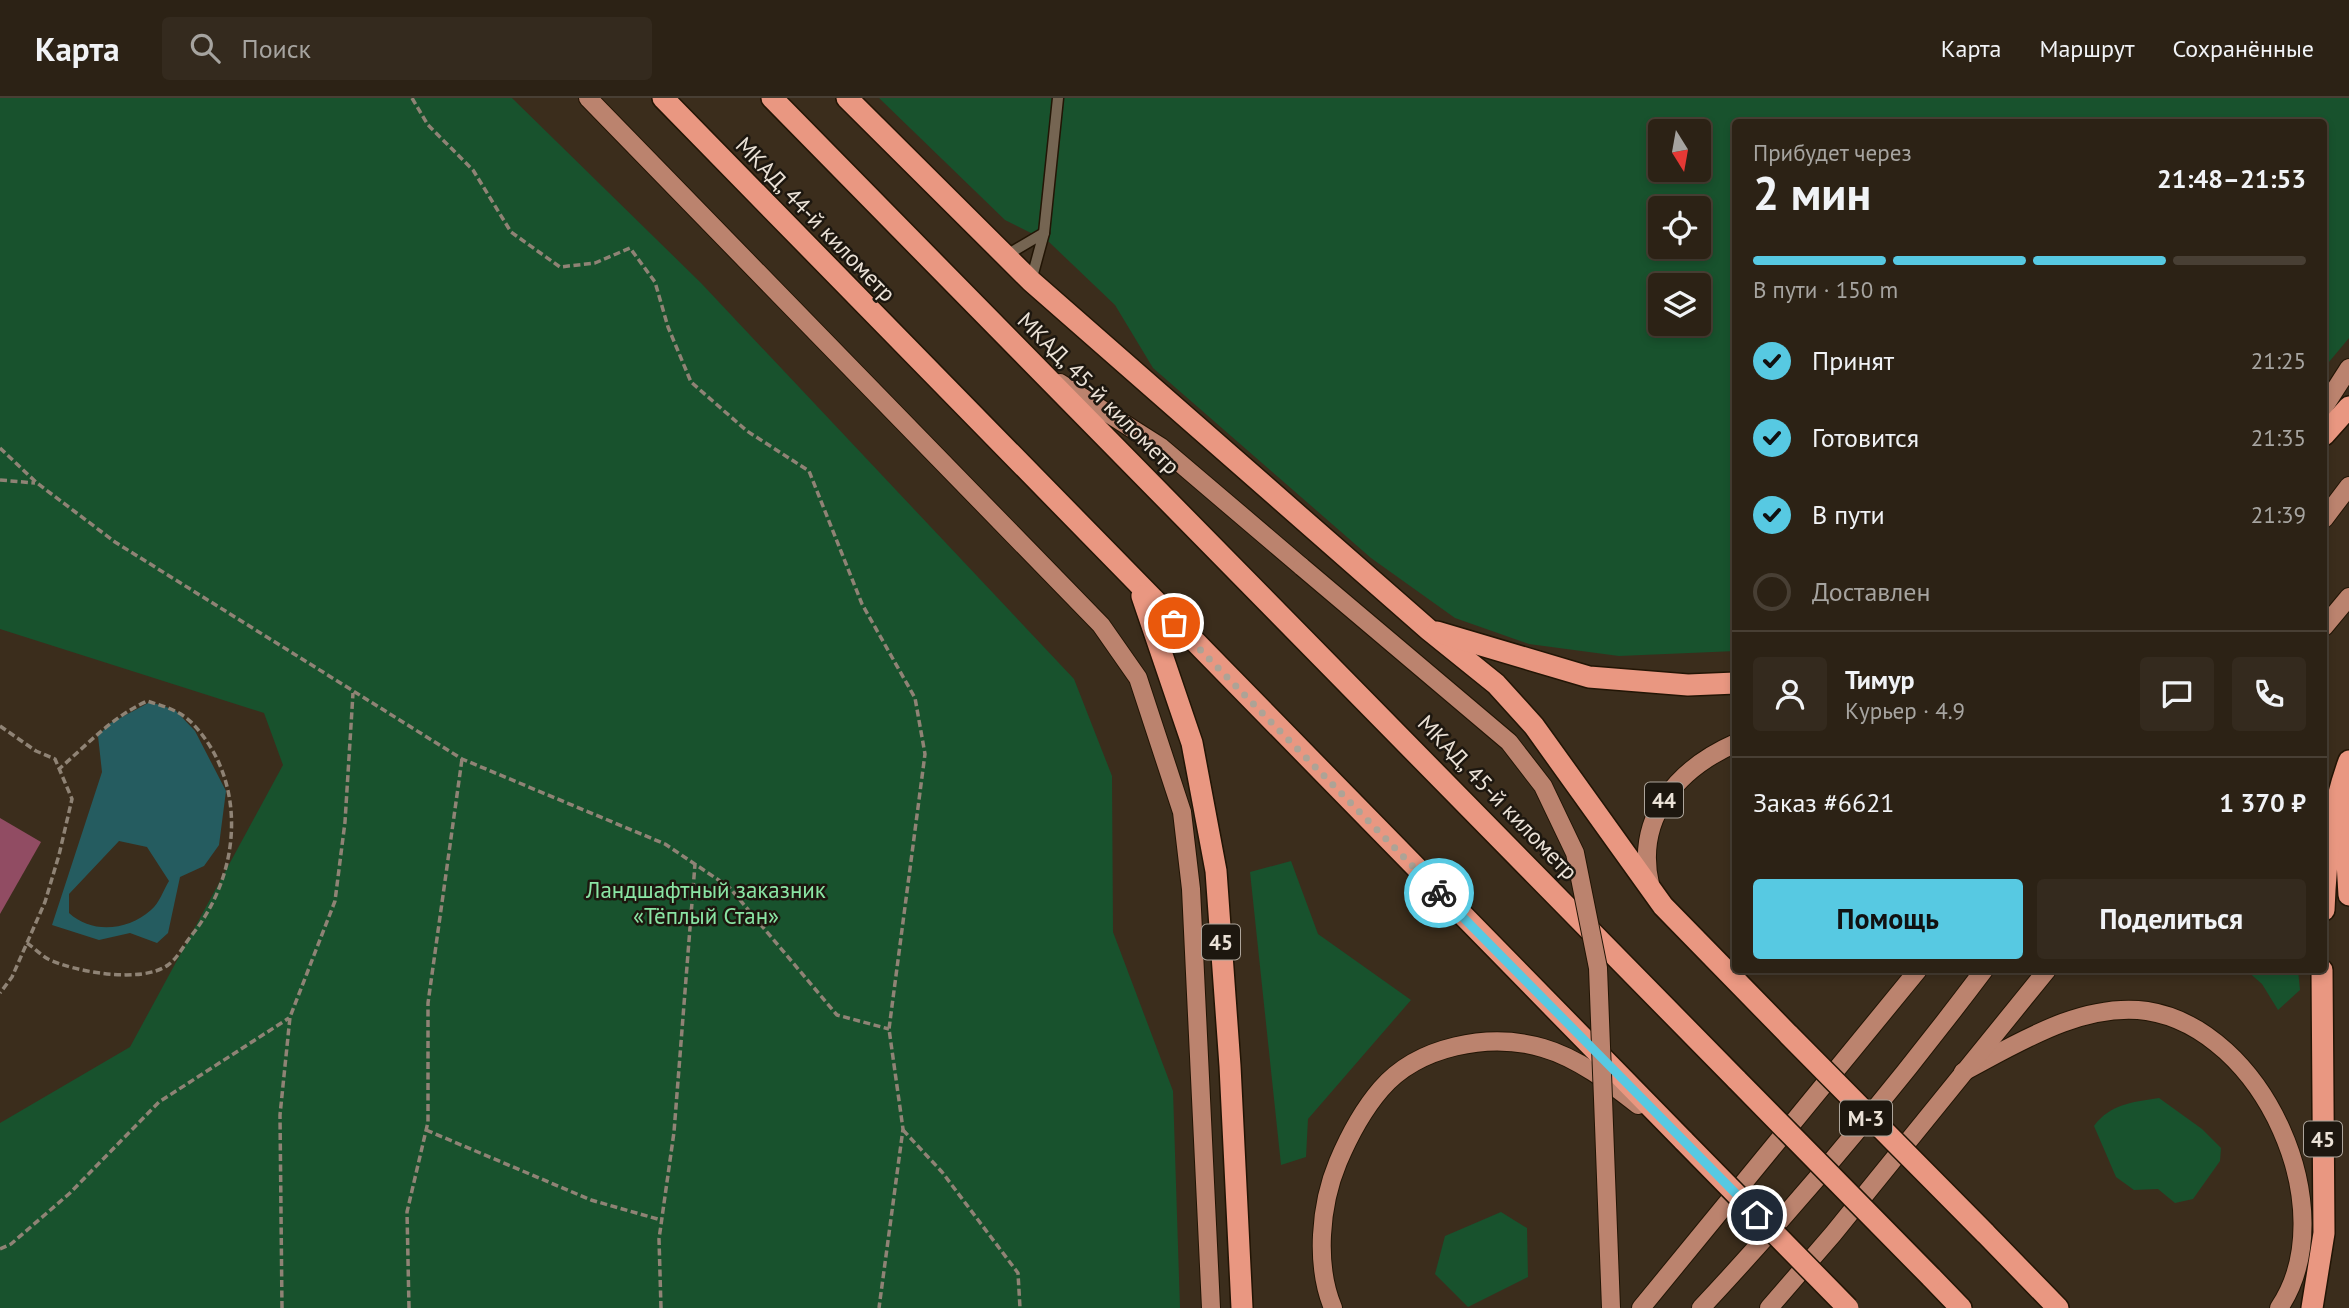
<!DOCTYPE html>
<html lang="ru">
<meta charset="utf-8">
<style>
body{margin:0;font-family:"PT Sans",sans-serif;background:#342a1e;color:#f1f3f6;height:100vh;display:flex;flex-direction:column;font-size:26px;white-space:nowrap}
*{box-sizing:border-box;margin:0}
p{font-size:23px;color:#a6a4a0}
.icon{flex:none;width:38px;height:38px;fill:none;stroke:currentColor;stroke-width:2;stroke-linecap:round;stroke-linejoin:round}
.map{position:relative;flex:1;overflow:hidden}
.panel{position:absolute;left:1732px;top:21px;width:595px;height:854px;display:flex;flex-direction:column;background:#2c2215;border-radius:7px;box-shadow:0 4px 10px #0003,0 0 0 2px #483f34}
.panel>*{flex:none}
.needle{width:46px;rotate:169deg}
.tools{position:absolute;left:1648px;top:21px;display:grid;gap:14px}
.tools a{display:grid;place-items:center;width:63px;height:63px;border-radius:7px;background:#2c2215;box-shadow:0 4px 10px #0003,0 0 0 2px #483f34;font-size:35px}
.pin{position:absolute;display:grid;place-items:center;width:60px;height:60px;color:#fff;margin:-30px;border:4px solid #fff;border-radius:50%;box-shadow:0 2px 7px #0007}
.courier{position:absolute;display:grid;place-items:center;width:70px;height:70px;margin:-35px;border:5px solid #57c9e2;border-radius:50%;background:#fff;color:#222;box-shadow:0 2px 9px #0007}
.head em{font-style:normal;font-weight:800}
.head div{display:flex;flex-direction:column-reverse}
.head{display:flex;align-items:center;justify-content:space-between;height:119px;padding:0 21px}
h1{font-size:46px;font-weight:800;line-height:52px}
.bar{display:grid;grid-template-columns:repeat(4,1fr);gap:10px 7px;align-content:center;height:84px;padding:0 21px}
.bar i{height:9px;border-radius:5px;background:#483f34}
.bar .current{background:#57c9e2}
.bar p{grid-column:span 4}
.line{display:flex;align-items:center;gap:18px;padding:0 21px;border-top:2px solid #483f34}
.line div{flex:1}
.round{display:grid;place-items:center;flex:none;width:74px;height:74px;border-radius:7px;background:#342a1e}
ol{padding:0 21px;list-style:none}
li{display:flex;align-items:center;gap:21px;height:77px}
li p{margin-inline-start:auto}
li .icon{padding:7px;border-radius:50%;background:#57c9e2;color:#111;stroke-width:4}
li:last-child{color:#a6a4a0}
li i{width:38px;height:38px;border:4px solid #483f34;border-radius:50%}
.action{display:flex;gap:14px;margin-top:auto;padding:14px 21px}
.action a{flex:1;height:80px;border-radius:7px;background:#57c9e2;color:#111;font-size:28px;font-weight:800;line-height:80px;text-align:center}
.action a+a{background:#342a1e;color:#f1f3f6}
header{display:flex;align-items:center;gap:42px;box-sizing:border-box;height:98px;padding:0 35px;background:#2c2215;border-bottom:2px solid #483f34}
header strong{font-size:33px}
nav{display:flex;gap:38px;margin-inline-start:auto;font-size:24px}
.search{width:490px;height:63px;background:#342a1e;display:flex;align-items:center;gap:18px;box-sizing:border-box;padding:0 24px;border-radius:7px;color:#a6a4a0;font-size:26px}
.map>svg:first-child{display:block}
</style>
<header>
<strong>Карта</strong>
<div class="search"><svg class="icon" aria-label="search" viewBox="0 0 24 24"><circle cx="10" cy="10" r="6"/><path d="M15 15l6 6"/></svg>Поиск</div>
<nav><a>Карта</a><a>Маршрут</a><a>Сохранённые</a></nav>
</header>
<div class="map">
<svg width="2349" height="1210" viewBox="0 0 2349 1210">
<rect width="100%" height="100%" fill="#3b2d1c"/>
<g fill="#18522d" fill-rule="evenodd">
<path d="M0 0H512L701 185 1074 581 1112 678 1113 834 1173 993 1180 1210H0V1025L130 949 283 667 264 615 0 531Z"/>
<path d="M879 0H2349V240L2324 270V24H1736V553L1619 558 1529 546 1455 520 1371 460 1153 270 1115 207 1049 144 1005 122ZM1661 33H1699V72H1661ZM1661 110H1699V149H1661ZM1661 187H1699V226H1661Z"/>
<path d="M1291 763 1318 836 1411 902 1308 1021 1306 1059 1281 1067 1250 774Z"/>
<path d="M2246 872H2298L2300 892 2278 912 2262 886Z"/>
<path d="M2159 1000 2202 1031 2221 1050 2220 1063 2193 1101 2175 1105 2158 1091 2134 1092 2116 1079 2094 1028C2110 1006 2133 1004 2159 1000Z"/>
<path d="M1501 1114 1527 1130 1528 1179 1468 1209 1435 1176 1445 1138Z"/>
</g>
<path fill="#255c60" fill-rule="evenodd" d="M150 604 175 612 195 633 226 693 219 747 204 768 180 779 168 835 157 845 130 835 99 842 52 827 102 674 98 638 109 626ZM119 743 147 749 169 783C164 791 159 806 151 812 127 833 92 836 69 815V796Z"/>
<path fill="#914c63" d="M0 720 41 744 0 816Z"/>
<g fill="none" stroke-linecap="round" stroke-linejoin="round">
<g stroke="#221505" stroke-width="13">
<g id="lane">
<path d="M1044 135 1058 0"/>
<path d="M1005 158 1044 135 1031 183"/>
</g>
</g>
<g stroke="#221505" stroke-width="20">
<g id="primary">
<path d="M588 0 1101 527 1138 580 1182 714 1191 791 1211 1210"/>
<path d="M1060 285 1161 349 1302 469"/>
<path d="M2324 309 2349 270"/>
<path d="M2324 421 2349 388"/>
<path d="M2324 529 2349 499"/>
<path d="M1650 786C1635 720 1677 671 1736 645"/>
<path d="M1963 974C2018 945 2082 904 2147 913 2263 931 2345 1112 2279 1210"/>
<path d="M1333 1210C1315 1167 1320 1107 1338 1064 1349 1038 1362 1013 1381 991 1418 948 1489 934 1543 950 1578 960 1610 985 1638 1007"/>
<path d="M1641 1210 1918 872"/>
<path d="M1701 1210C1801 1103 1896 989 1984 872"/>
<path d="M1769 1210 1833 1136 2047 872"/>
</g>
</g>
<g stroke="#221505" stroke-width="24">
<g id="highway">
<path d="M663 0 1684 1043"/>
<path d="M772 0 1737 982"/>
<path d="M847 0 1031 183 1429 532 1496 586 1534 628 1663 808 1789 937"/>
<path d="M2324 337 2349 309"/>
<path d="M1142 498 1192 645 1216 773 1230 968 1242 1210"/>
<path d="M1437 534 1589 579 1688 587 1736 585"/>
<path d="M2349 701 2346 747 2349 797"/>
<path d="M2324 812C2326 760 2331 712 2349 663"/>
<path d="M1985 1135 2058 1210"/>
<path d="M1931 1179 1961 1210"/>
<path d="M2312 1210 2324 1135 2322 872"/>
</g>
</g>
<g stroke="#8f8375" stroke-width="3.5" stroke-dasharray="7 3.5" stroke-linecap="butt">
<path d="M412 0 428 27 473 72 511 134 560 169 595 165 630 150 655 184 668 229 691 284 747 333 809 373 862 506 915 600 925 656 889 931 903 1031 879 1210"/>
<path d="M0 350 37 385 115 444 462 661 665 746 729 789 837 917 889 931"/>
<path d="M0 382 35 385"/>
<path d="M0 628 36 653 55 661 72 701 59 757 45 804 12 879 0 895"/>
<path d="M27 845C34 850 41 857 48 861 75 874 142 886 168 867 177 861 184 847 191 838 241 777 249 683 191 624 179 612 162 608 147 603 111 620 89 645 59 671"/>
<path d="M426 1032 591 1102 661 1122"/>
<path d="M903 1032 942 1074 1018 1175 1020 1210"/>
<path d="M0 1151 11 1146 70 1095 159 1004 289 920"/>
<path d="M282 1210 280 1017 290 919 335 803 345 724 353 595"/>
<path d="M409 1210 407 1114 428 1024V905L462 661"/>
<path d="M661 1210 659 1141 674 1034 695 766"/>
</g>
<use href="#lane" stroke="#756552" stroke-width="10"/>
<use href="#primary" stroke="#bb836e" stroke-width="18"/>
<use href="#highway" stroke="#e99781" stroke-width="21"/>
<g stroke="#221505" stroke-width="20" stroke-linecap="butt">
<path id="primary-bridge" d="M1302 469 1509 644 1543 688 1575 755 1598 870 1611 1210"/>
</g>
<g stroke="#221505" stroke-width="24" stroke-linecap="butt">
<g id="highway-bridge">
<path d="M1789 937 1985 1135"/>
<path d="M1737 982 1931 1179"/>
<path d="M1684 1043 1848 1210"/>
</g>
</g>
<use href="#primary-bridge" stroke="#bb836e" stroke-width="18"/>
<use href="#highway-bridge" stroke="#e99781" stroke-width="21"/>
</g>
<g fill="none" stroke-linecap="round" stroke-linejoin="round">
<path stroke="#ada396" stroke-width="7" stroke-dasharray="0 12.6" d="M1174 525 1439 795"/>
<path stroke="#57c9e2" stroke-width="9" d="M1439 795 1757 1117"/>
</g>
<g text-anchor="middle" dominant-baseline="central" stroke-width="5" stroke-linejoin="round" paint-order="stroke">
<g fill="#1d170f" stroke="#ada59b" stroke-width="2">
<rect x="1645" y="684.5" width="38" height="35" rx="5"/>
<rect x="1202" y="826.5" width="38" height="35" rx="5"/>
<rect x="1840" y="1002.5" width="52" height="35" rx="5"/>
<rect x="2304" y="1023.5" width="38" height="35" rx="5"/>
</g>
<g font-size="21" font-weight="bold" fill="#ebe2d7">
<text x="1664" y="702">44</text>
<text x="1221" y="844">45</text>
<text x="1866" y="1020">М-3</text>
<text x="2323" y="1041">45</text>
</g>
<g font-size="23" fill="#ebe2d7" stroke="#1d170f">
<text transform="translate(816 121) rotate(46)">МКАД, 44-й километр</text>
<text transform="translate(1099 295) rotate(45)">МКАД, 45-й километр</text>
<text transform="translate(1498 699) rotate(46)">МКАД, 45-й километр</text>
</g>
<g font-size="23" fill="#8ae5a4" stroke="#1d170f">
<text x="706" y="791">Ландшафтный заказник<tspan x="706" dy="26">«Тёплый Стан»</tspan></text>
</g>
</g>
</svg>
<div class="tools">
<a><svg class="needle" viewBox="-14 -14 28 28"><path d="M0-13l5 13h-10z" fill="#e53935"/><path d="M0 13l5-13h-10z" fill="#a6a4a0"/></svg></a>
<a><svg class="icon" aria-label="locate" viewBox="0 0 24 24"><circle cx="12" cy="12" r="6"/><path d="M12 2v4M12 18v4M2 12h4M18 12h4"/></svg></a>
<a><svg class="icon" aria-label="layers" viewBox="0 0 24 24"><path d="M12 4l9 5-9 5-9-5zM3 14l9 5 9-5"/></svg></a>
</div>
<div class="pin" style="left:1174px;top:525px;background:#ea580c"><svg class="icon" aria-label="bag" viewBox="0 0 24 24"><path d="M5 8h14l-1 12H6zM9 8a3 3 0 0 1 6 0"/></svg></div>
<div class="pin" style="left:1757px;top:1117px;background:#1f2937"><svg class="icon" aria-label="home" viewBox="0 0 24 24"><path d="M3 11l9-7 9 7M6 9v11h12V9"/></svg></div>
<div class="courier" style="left:1439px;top:795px"><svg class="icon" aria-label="bike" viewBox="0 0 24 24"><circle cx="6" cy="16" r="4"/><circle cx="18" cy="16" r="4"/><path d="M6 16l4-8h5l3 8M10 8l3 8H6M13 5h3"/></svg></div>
<section class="panel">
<div class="head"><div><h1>2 мин</h1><p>Прибудет через</p></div><em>21:48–21:53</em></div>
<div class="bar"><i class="current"></i><i class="current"></i><i class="current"></i><i></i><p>В пути · 150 m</p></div>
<ol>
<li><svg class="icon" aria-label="check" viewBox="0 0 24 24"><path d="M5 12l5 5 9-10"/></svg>Принят<p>21:25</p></li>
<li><svg class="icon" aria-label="check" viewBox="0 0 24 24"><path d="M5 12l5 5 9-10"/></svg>Готовится<p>21:35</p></li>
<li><svg class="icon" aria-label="check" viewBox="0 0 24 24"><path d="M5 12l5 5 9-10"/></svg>В пути<p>21:39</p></li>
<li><i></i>Доставлен</li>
</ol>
<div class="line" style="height:126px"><a class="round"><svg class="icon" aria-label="person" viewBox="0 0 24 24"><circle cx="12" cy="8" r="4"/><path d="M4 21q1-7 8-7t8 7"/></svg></a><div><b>Тимур</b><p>Курьер · 4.9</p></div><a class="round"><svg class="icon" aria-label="chat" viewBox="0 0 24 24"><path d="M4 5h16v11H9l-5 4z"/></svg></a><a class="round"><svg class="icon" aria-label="phone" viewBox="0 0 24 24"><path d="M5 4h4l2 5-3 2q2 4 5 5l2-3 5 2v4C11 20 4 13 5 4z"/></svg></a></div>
<div class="line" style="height:91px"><div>Заказ #6621</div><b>1 370 ₽</b></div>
<div class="action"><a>Помощь</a><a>Поделиться</a></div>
</section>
</div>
